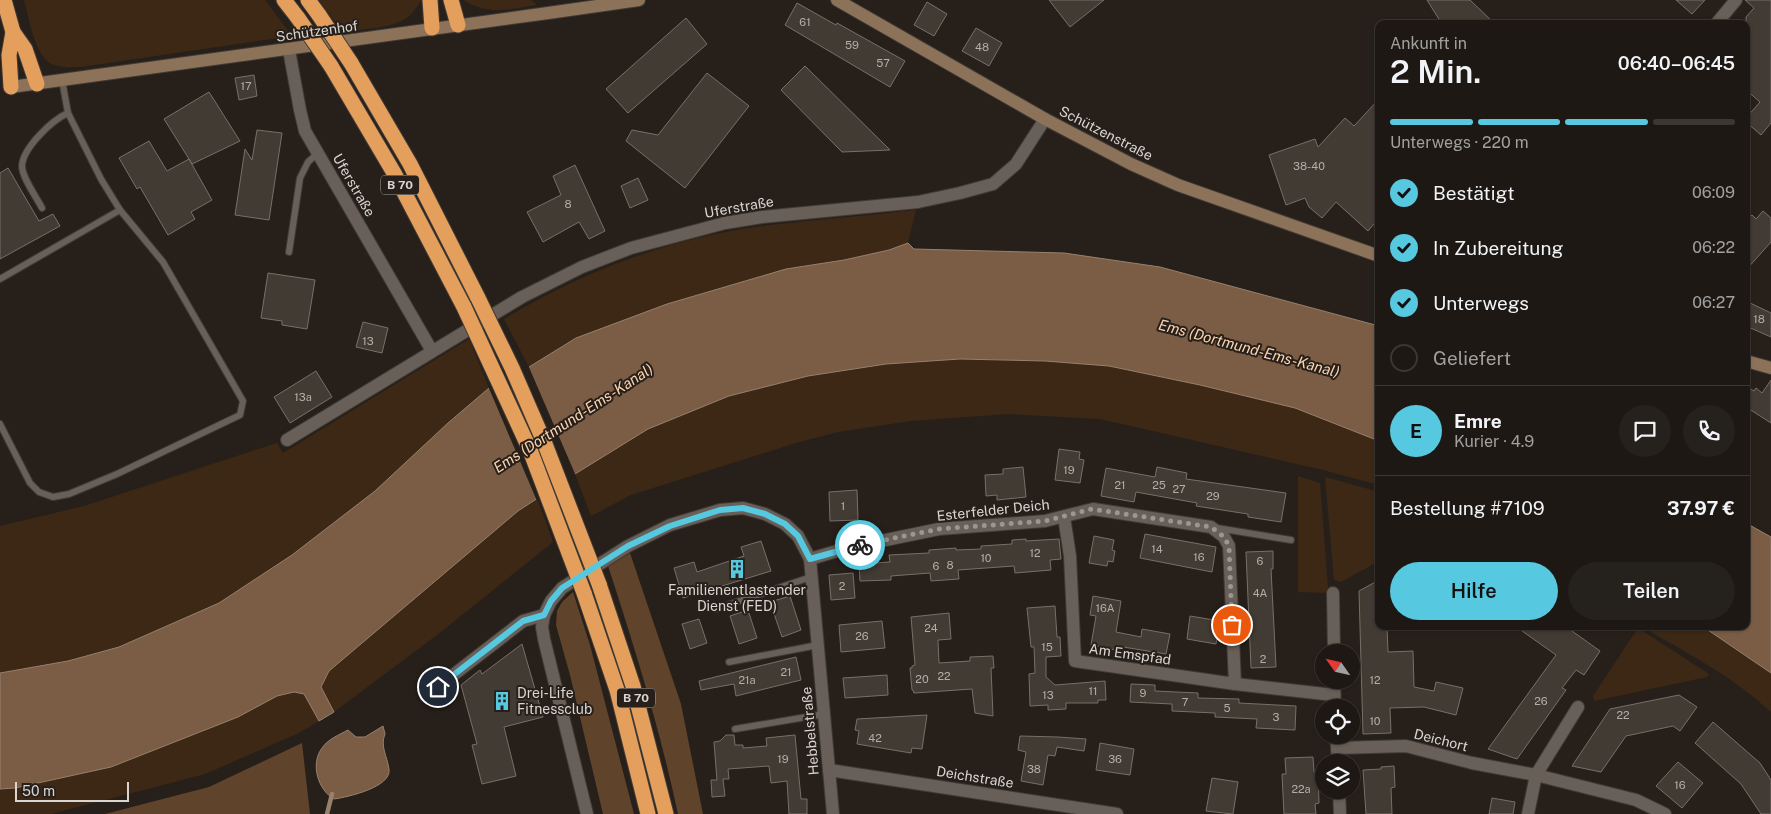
<!DOCTYPE html>
<html lang="de">
<meta charset="utf-8">
<style>
body{margin:0;font-family:"Public Sans",sans-serif;background:#25211d;color:#f1f3f6;height:100vh;display:flex;flex-direction:column;font-size:19px;white-space:nowrap}
*{box-sizing:border-box;margin:0}
p{font-size:16px;color:#a0a0a0}
.icon{flex:none;width:28px;height:28px;fill:none;stroke:currentColor;stroke-width:2;stroke-linecap:round;stroke-linejoin:round}
.map{position:relative;flex:1;overflow:hidden}
.sheet{position:absolute;left:1375px;top:20px;width:375px;height:610px;display:flex;flex-direction:column;background:#1d1814;border-radius:10px;box-shadow:0 1px 4px #0004,0 0 0 1px #3b3734}
.sheet>*{flex:none}
.needle{width:32px;rotate:304deg}
.controls{position:absolute;left:1315px;top:644px;display:grid;gap:10px}
.controls a{display:grid;place-items:center;width:45px;height:45px;border-radius:50%;background:#1d1814;box-shadow:0 1px 4px #0004,0 0 0 1px #3b3734;font-size:25px}
.scale{position:absolute;left:15px;bottom:12px;width:114px;box-sizing:border-box;padding-left:5px;border:2px solid #dad5d1;border-top:0;font-size:14px;line-height:18px;white-space:nowrap;color:#dad5d1;-webkit-text-stroke:4px #27201a;paint-order:stroke}
.pin{position:absolute;display:grid;place-items:center;width:42px;height:42px;color:#fff;margin:-21px;border:2px solid #fff;border-radius:50%;box-shadow:0 1px 5px #0007}
.courier{position:absolute;display:grid;place-items:center;width:50px;height:50px;margin:-25px;border:4px solid #56c9e1;border-radius:50%;background:#fff;color:#222;box-shadow:0 1px 6px #0007}
.summary em{font-style:normal;font-weight:600}
.summary div{display:flex;flex-direction:column-reverse}
.summary{display:flex;align-items:center;justify-content:space-between;height:85px;padding:0 15px}
h1{font-size:32px;font-weight:600;line-height:38px}
.bar{display:grid;grid-template-columns:repeat(4,1fr);gap:8px 5px;align-content:center;height:60px;padding:0 15px}
.bar i{height:6px;border-radius:4px;background:#3b3734}
.bar .current{background:#56c9e1}
.bar p{grid-column:span 4}
.line{display:flex;align-items:center;gap:12px;padding:0 15px;border-top:1px solid #3b3734}
.line div{flex:1}
.round{display:grid;place-items:center;flex:none;width:52px;height:52px;border-radius:26px;background:#25211d}
ol{padding:0 15px;list-style:none}
li{display:flex;align-items:center;gap:15px;height:55px}
li p{margin-inline-start:auto}
li .icon{padding:5px;border-radius:50%;background:#56c9e1;color:#111;stroke-width:4}
li:last-child{color:#a0a0a0}
li i{width:28px;height:28px;border:2px solid #3b3734;border-radius:50%}
.action{display:flex;gap:10px;margin-top:auto;padding:10px 15px}
.action a{flex:1;height:58px;border-radius:30px;background:#56c9e1;color:#111;font-size:20px;font-weight:600;line-height:58px;text-align:center}
.action a+a{background:#25211d;color:#f1f3f6}
.map>svg:first-child{display:block}
</style>
<div class="map">
<svg width="1771" height="814" viewBox="0 0 1771 814">
<rect width="100%" height="100%" fill="#27201a"/>
<g fill="#3d2815">
<path d="M24 0H265L292 36 81 67C72 67 62 68 54 65 35 59 29 17 24 0Z"/>
<path d="M319 0H421C417 7 411 16 403 20 388 29 359 29 342 32Z"/>
<path d="M463 0H531L537 5C509 9 489 16 463 0Z"/>
<path d="M916 210 908 243 889 250 844 260 786 269 667 304 576 338 529 367 504 319C583 271 669 239 762 226 813 220 865 216 916 210Z"/>
<path d="M469 339 489 388 448 423 375 491 292 555 219 603 119 647 68 661 0 673V526L84 506 277 443 283 453Z"/>
<path d="M960 359 1045 361 1109 366 1200 385 1295 408 1354 430 1379 441V485L1323 470 1100 419 1008 414 910 421 838 432 799 442 631 495 591 516 575 474 648 429 729 396 808 376 886 364Z"/>
<path d="M1298 476 1320 483 1328 588 1325 593 1298 592Z"/>
<path d="M1325 477 1379 492V561L1341 582 1334 580Z"/>
<path d="M537 498 553 542 437 635 334 712 321 687 329 671 518 511Z"/>
<path d="M1640 626H1702L1771 673V712C1732 676 1686 652 1640 626Z"/>
<path d="M1638 628 1709 674 1707 677 1594 701 1593 696Z"/>
<path d="M294 692 304 694 319 721 299 733 205 774 51 814H0V789L15 788 111 767 238 717 277 696Z"/>
</g>
<g fill="#5f442b">
<path d="M630 553 681 704 703 814H678C660 730 635 648 608 566Z"/>
<path d="M573 592 590 645 634 814H603L570 675 556 625 557 611 562 602Z"/>
<path d="M302 743 310 814H105L209 787Z"/>
</g>
<g fill="#7a5d44" stroke="#97816e">
<path d="M908 243 914 249 1064 253 1160 267 1379 326V441L1295 408 1200 385 1109 366 1045 361 960 359 886 364 808 376 729 396 648 429 575 474 518 511 329 671 321 687 334 712 319 721 304 694 294 692 277 696 238 717 111 767 15 788 0 789V673L68 661 119 647 219 603 292 555 375 491 448 423 489 388 529 367 576 338 667 304 786 269 844 260 889 250Z"/>
<path d="M1746 523 1771 537V673L1702 626H1746Z"/>
<path d="M383 726 385 734C380 746 387 756 389 769 392 787 348 797 334 799 318 790 310 764 322 748 328 739 339 735 348 730L356 737H365Z"/>
</g>
<path fill="#27201a" d="M528 365 576 476 537 501 488 386Z"/>
<g fill="none" stroke-linecap="round" stroke-linejoin="round">
<path stroke="#97816e" stroke-width="4.5" d="M327 814 332 794"/>
</g>
<g fill="#423b34" stroke="#776f68">
<path d="M1049 0H1104L1070 27Z"/>
<path d="M1427 0H1470L1495 24H1442Z"/>
<path d="M1676 0H1705L1692 14Z"/>
<path d="M1745 0H1771V123L1761 135 1746 122V118L1760 102 1746 90V17L1754 8Z"/>
<path d="M927 2 947 14 934 36 914 25Z"/>
<path d="M797 3 836 25 837 23 905 61 890 87 785 25Z"/>
<path d="M686 18 707 44 628 113 606 89Z"/>
<path d="M976 28 1002 43 989 66 962 51Z"/>
<path d="M805 66 890 150 842 152 781 90Z"/>
<path d="M707 73 749 106 685 188 626 141 632 130 658 135Z"/>
<path d="M254 75 257 96 239 100 235 78Z"/>
<path d="M209 92 240 141 192 164 189 159 212 200 191 212 195 219 168 235 140 187 137 189 119 158 149 141 167 171 189 159 164 119Z"/>
<path d="M1379 99V218L1368 231 1336 202 1322 218 1309 207 1305 198 1286 205 1269 155 1315 139 1318 147 1345 118 1354 126Z"/>
<path d="M257 130 282 133 269 220 235 215 245 149 252 160Z"/>
<path d="M575 165 605 231 589 239 579 222 543 242 527 212 561 195 553 176Z"/>
<path d="M8 168 39 221 53 214 60 226 0 259V173Z"/>
<path d="M638 178 648 200 630 208 621 186Z"/>
<path d="M1763 211 1771 218V242L1746 270V221L1752 215 1756 219Z"/>
<path d="M268 273 315 280 307 329 282 325V321L261 318Z"/>
<path d="M1746 301 1771 313V337L1746 326Z"/>
<path d="M363 322 388 328 382 353 356 347Z"/>
<path d="M316 371 332 397 290 423 274 397Z"/>
<path d="M1771 380V423L1746 407V386L1754 391 1756 388 1762 393Z"/>
<path d="M1059 449 1080 452 1079 459 1084 460 1080 483 1055 480Z"/>
<path d="M1023 467 1026 497 997 500V495L986 496 985 475 1003 474V469Z"/>
<path d="M1157 467 1187 473 1186 479 1286 493 1281 522 1248 517V514L1196 506 1197 503 1136 492 1134 502 1101 496 1106 468 1155 477Z"/>
<path d="M857 490 858 520 830 521 829 492Z"/>
<path d="M1145 534 1216 547 1212 572 1140 558Z"/>
<path d="M1094 536 1114 540 1112 550 1115 551 1113 562 1108 561 1107 566 1089 563Z"/>
<path d="M1026 539V541L1059 539 1061 559 1050 560 1051 570 1015 573 1014 566 958 570 959 579 931 581 930 573 891 576V580L860 581 859 564 890 562 889 555 929 553V550L956 548V550L981 549V546L1012 544V540Z"/>
<path d="M761 541 771 571 683 598 674 568 694 562 697 572 744 556 741 547Z"/>
<path d="M1273 551V569H1271L1276 667 1251 668 1246 552Z"/>
<path d="M853 573 855 598 831 600 829 575Z"/>
<path d="M1379 580V626H1387L1388 652 1413 651 1414 687 1434 691 1436 682 1463 688 1456 715 1424 707 1390 708 1391 733 1363 734 1359 591Z"/>
<path d="M790 596 801 630 782 637 770 602Z"/>
<path d="M1093 596 1121 601 1116 632 1141 637 1142 629 1170 634 1166 654 1117 646 1116 650 1091 645 1096 616 1090 615Z"/>
<path d="M1055 606 1057 637H1060L1061 656 1046 657V677L1055 685 1105 681 1106 700H1098V703H1066V709L1048 710V705L1030 706 1029 674 1035 673 1034 647H1031L1027 608Z"/>
<path d="M748 610 757 638 739 644 730 616Z"/>
<path d="M949 613 951 639 938 640 939 663 970 661V657L993 656 994 668H991L993 716 975 713 972 689 914 693 913 690H912L910 668H912V666L915 665 911 617Z"/>
<path d="M1190 616 1220 621 1216 644 1187 639Z"/>
<path d="M699 619 707 643 690 649 682 624Z"/>
<path d="M882 621 885 648 841 652 839 625Z"/>
<path d="M1515 626H1565L1600 651 1584 675 1576 670 1562 688 1566 690 1517 759 1488 749 1556 655Z"/>
<path d="M522 644 543 717 504 727 516 776 482 784 472 745 477 744 461 685 480 670 482 674Z"/>
<path d="M796 657 801 680 736 696 734 684 701 690 699 681Z"/>
<path d="M887 675 888 695 845 698 843 678Z"/>
<path d="M1131 684 1155 685V691L1198 693V698L1239 699V703L1296 706 1295 730 1256 728 1257 719 1215 717V713L1172 711V704L1130 702Z"/>
<path d="M1679 695 1697 707 1680 731 1673 726 1626 736 1601 772 1572 766 1610 709Z"/>
<path d="M927 715 922 749 912 748 911 753 857 744 859 731 855 730 857 719Z"/>
<path d="M1713 722 1760 763 1771 780V814H1761L1741 784 1695 743Z"/>
<path d="M726 735H734L735 745H743V748L767 746 766 738 795 735 801 799H807V814H789L787 781 771 783 769 766 728 769 729 779H723L725 796 712 797 711 780H717L714 742 720 741Z"/>
<path d="M1020 736 1058 737 1086 739 1084 751 1057 747 1055 756 1048 755 1043 785 1021 781 1026 752 1018 750Z"/>
<path d="M1100 743 1134 749 1130 775 1096 770Z"/>
<path d="M1313 757 1314 772H1318L1319 803 1315 804 1316 814H1284L1282 774H1286L1285 758Z"/>
<path d="M1678 762 1703 783 1682 808 1656 786Z"/>
<path d="M1394 766 1395 787 1391 788 1392 814H1366L1363 770 1381 769V767Z"/>
<path d="M1212 778 1238 782 1233 814 1206 811Z"/>
<path d="M1492 798 1515 802 1513 814H1489Z"/>
</g>
<g fill="none" stroke-linecap="round" stroke-linejoin="round">
<g stroke="#403b36" stroke-width="8">
<g id="lane">
<path d="M42 208C37 198 21 176 22 165 24 147 52 120 68 113"/>
<path d="M289 252 300 178 308 162 318 153"/>
<path d="M0 279 120 210"/>
<path d="M0 424 30 483 39 492 53 497 69 494 117 474 240 415 243 401 163 262 120 210 101 179 68 113 62 80"/>
<path d="M1217 528 1291 540"/>
<path d="M716 609 811 577"/>
<path d="M729 662 818 645"/>
<path d="M735 729 824 714"/>
</g>
</g>
<g stroke="#403b36" stroke-width="14">
<g id="street">
<path d="M1716 24 1736 0"/>
<path d="M289 50 300 110 305 131 432 351"/>
<path d="M287 440 522 297 582 267 631 248 725 223 762 217 918 202 960 193 993 184 1016 164 1045 119"/>
<path d="M1064 517 1070 556 1075 661 1235 684 1334 695"/>
<path d="M810 559 847 548 939 529 1045 521 1093 509 1211 527 1224 537 1229 546 1235 684"/>
<path d="M1333 593 1334 652"/>
<path d="M1334 680 1335 708"/>
<path d="M426 696 523 621 544 615"/>
<path d="M1336 735 1338 762"/>
<path d="M1337 748 1406 746 1472 763 1536 775 1636 800 1665 814"/>
<path d="M829 770 1117 814"/>
<path d="M1339 790 1340 814"/>
<path d="M587 814 544 639 542 627 544 615 551 601 562 588 628 546 670 525 720 510 743 508 765 514 785 524 798 536 810 559 833 814"/>
<path d="M1528 814 1536 775 1578 707"/>
</g>
</g>
<g stroke="#403b36" stroke-width="14">
<g id="secondary">
<path d="M837 0 1045 119 1131 164 1178 185 1379 256"/>
<path d="M11 87C221 59 430 30 639 0"/>
<path d="M1746 361 1771 368"/>
</g>
</g>
<g stroke="#403b36" stroke-width="17">
<g id="highway">
<path d="M4 0 13 32 9 55 11 87"/>
<path d="M284 0 298 18"/>
<path d="M308 0 319 15"/>
<path d="M430 0 432 28"/>
<path d="M451 0 458 25"/>
<path d="M13 32 25 49 37 84"/>
<path d="M351 63 410 164 478 298"/>
<path d="M331 66 394 173 464 307"/>
<path d="M599 584 633 686 666 814"/>
<path d="M584 593 617 690 648 814"/>
</g>
</g>
<use href="#lane" stroke="#675f58" stroke-width="6"/>
<use href="#street" stroke="#675f58" stroke-width="12"/>
<use href="#secondary" stroke="#8d725a" stroke-width="12"/>
<use href="#highway" stroke="#e59f5d" stroke-width="15"/>
<g stroke="#403b36" stroke-width="17" stroke-linecap="butt">
<g id="highway-bridge">
<path d="M319 15 351 63"/>
<path d="M298 18 331 66"/>
<path d="M478 298 512 368 545 444 599 584"/>
<path d="M464 307 530 450 584 593"/>
</g>
</g>
<use href="#highway-bridge" stroke="#e59f5d" stroke-width="15"/>
</g>
<g fill="none" stroke-linecap="round" stroke-linejoin="round">
<path stroke="#9b9691" stroke-width="5" stroke-dasharray="0 9" d="M860 545 939 529 1045 521 1092 509 1211 527 1224 537 1229 546 1232 625"/>
<path stroke="#56c9e1" stroke-width="6" d="M438 687 523 621 544 615 551 601 562 588 628 546 670 526 720 510 743 508 765 514 785 524 798 536 810 559 860 545"/>
</g>
<defs>
<g id="building-bare" transform="scale(1.5)"><path d="M-4-6H4V6H1V3H-1V6H-4ZM-2.5-4.3h1.7v1.8h-1.7ZM.8-4.3h1.7v1.8H.8ZM-2.5-1h1.7V.8h-1.7ZM.8-1h1.7V.8H.8Z" fill="#56c9e1" stroke="#27201a" stroke-width="2.5" paint-order="stroke"/></g>
</defs>
<g fill-rule="evenodd">
<use href="#building-bare" x="737" y="569"/>
<use href="#building-bare" x="502" y="701"/>
</g>
<g text-anchor="middle" dominant-baseline="central" stroke-width="4" stroke-linejoin="round" paint-order="stroke">
<g font-size="11" fill="#b4aeaa">
<text x="805" y="22">61</text>
<text x="852" y="45">59</text>
<text x="982" y="47">48</text>
<text x="883" y="63">57</text>
<text x="246" y="86">17</text>
<text x="1309" y="166">38-40</text>
<text x="568" y="204">8</text>
<text x="1759" y="319">18</text>
<text x="368" y="341">13</text>
<text x="303" y="397">13a</text>
<text x="1069" y="470">19</text>
<text x="1120" y="485">21</text>
<text x="1159" y="485">25</text>
<text x="1179" y="489">27</text>
<text x="1213" y="496">29</text>
<text x="843" y="506">1</text>
<text x="1157" y="549">14</text>
<text x="1035" y="553">12</text>
<text x="1199" y="557">16</text>
<text x="986" y="558">10</text>
<text x="1260" y="561">6</text>
<text x="950" y="565">8</text>
<text x="936" y="566">6</text>
<text x="842" y="586">2</text>
<text x="1260" y="593">4A</text>
<text x="1105" y="608">16A</text>
<text x="931" y="628">24</text>
<text x="862" y="636">26</text>
<text x="1047" y="647">15</text>
<text x="1263" y="659">2</text>
<text x="786" y="672">21</text>
<text x="944" y="676">22</text>
<text x="922" y="679">20</text>
<text x="747" y="680">21a</text>
<text x="1375" y="680">12</text>
<text x="1093" y="691">11</text>
<text x="1143" y="693">9</text>
<text x="1048" y="695">13</text>
<text x="1541" y="701">26</text>
<text x="1185" y="702">7</text>
<text x="1227" y="708">5</text>
<text x="1623" y="715">22</text>
<text x="1276" y="717">3</text>
<text x="1375" y="721">10</text>
<text x="875" y="738">42</text>
<text x="783" y="759">19</text>
<text x="1115" y="759">36</text>
<text x="1034" y="769">38</text>
<text x="1680" y="785">16</text>
<text x="1301" y="789">22a</text>
</g>
<g fill="#27201a" stroke="#a49f9a" stroke-width="1">
<rect x="381" y="175.5" width="38" height="19" rx="4"/>
<rect x="617" y="688.5" width="38" height="19" rx="4"/>
</g>
<g font-size="12" font-weight="bold" fill="#dad5d1">
<text x="400" y="185">B 70</text>
<text x="636" y="698">B 70</text>
</g>
<g font-size="14" fill="#dad5d1" stroke="#27201a">
<text transform="translate(317 31) rotate(-8)">Schützenhof</text>
<text transform="translate(1106 133) rotate(27)">Schützenstraße</text>
<text transform="translate(354 185) rotate(60)">Uferstraße</text>
<text transform="translate(739 207) rotate(-10)">Uferstraße</text>
<text transform="translate(993 510) rotate(-6)">Esterfelder Deich</text>
<text transform="translate(1130 654) rotate(8)">Am Emspfad</text>
<text transform="translate(810 731) rotate(-95)">Hebbelstraße</text>
<text transform="translate(1441 740) rotate(14)">Deichort</text>
<text transform="translate(975 777) rotate(9)">Deichstraße</text>
</g>
<g font-size="14" fill="#dad5d1" stroke="#27201a">
<text x="737" y="590">Familienentlastender<tspan x="737" dy="16">Dienst (FED)</tspan></text>
<text x="517" y="693" text-anchor="start">Drei-Life<tspan x="517" dy="16">Fitnessclub</tspan></text>
</g>
<g font-size="15" font-style="italic" fill="#fcd3af" stroke="#27201a">
<text transform="translate(1249 348) rotate(15)">Ems (Dortmund-Ems-Kanal)</text>
<text transform="translate(573 418) rotate(-33)">Ems (Dortmund-Ems-Kanal)</text>
</g>
</g>
</svg>
<div class="controls">
<a><svg class="needle" viewBox="-14 -14 28 28"><path d="M0-13l5 13h-10z" fill="#e53935"/><path d="M0 13l5-13h-10z" fill="#a0a0a0"/></svg></a>
<a><svg class="icon" aria-label="locate" viewBox="0 0 24 24"><circle cx="12" cy="12" r="6"/><path d="M12 2v4M12 18v4M2 12h4M18 12h4"/></svg></a>
<a><svg class="icon" aria-label="layers" viewBox="0 0 24 24"><path d="M12 4l9 5-9 5-9-5zM3 14l9 5 9-5"/></svg></a>
</div>
<div class="scale">50 m</div>
<div class="pin" style="left:1232px;top:625px;background:#ea580c"><svg class="icon" aria-label="bag" viewBox="0 0 24 24"><path d="M5 8h14l-1 12H6zM9 8a3 3 0 0 1 6 0"/></svg></div>
<div class="pin" style="left:438px;top:687px;background:#1f2937"><svg class="icon" aria-label="home" viewBox="0 0 24 24"><path d="M3 11l9-7 9 7M6 9v11h12V9"/></svg></div>
<div class="courier" style="left:860px;top:545px"><svg class="icon" aria-label="bike" viewBox="0 0 24 24"><circle cx="6" cy="16" r="4"/><circle cx="18" cy="16" r="4"/><path d="M6 16l4-8h5l3 8M10 8l3 8H6M13 5h3"/></svg></div>
<section class="sheet">
<div class="summary"><div><h1>2 Min.</h1><p>Ankunft in</p></div><em>06:40–06:45</em></div>
<div class="bar"><i class="current"></i><i class="current"></i><i class="current"></i><i></i><p>Unterwegs · 220 m</p></div>
<ol>
<li><svg class="icon" aria-label="check" viewBox="0 0 24 24"><path d="M5 12l5 5 9-10"/></svg>Bestätigt<p>06:09</p></li>
<li><svg class="icon" aria-label="check" viewBox="0 0 24 24"><path d="M5 12l5 5 9-10"/></svg>In Zubereitung<p>06:22</p></li>
<li><svg class="icon" aria-label="check" viewBox="0 0 24 24"><path d="M5 12l5 5 9-10"/></svg>Unterwegs<p>06:27</p></li>
<li><i></i>Geliefert</li>
</ol>
<div class="line" style="height:90px"><b class="round" style="background:#56c9e1;color:#111">E</b><div><b>Emre</b><p>Kurier · 4.9</p></div><a class="round"><svg class="icon" aria-label="chat" viewBox="0 0 24 24"><path d="M4 5h16v11H9l-5 4z"/></svg></a><a class="round"><svg class="icon" aria-label="phone" viewBox="0 0 24 24"><path d="M5 4h4l2 5-3 2q2 4 5 5l2-3 5 2v4C11 20 4 13 5 4z"/></svg></a></div>
<div class="line" style="height:65px"><div>Bestellung #7109</div><b>37.97 €</b></div>
<div class="action"><a>Hilfe</a><a>Teilen</a></div>
</section>
</div>
